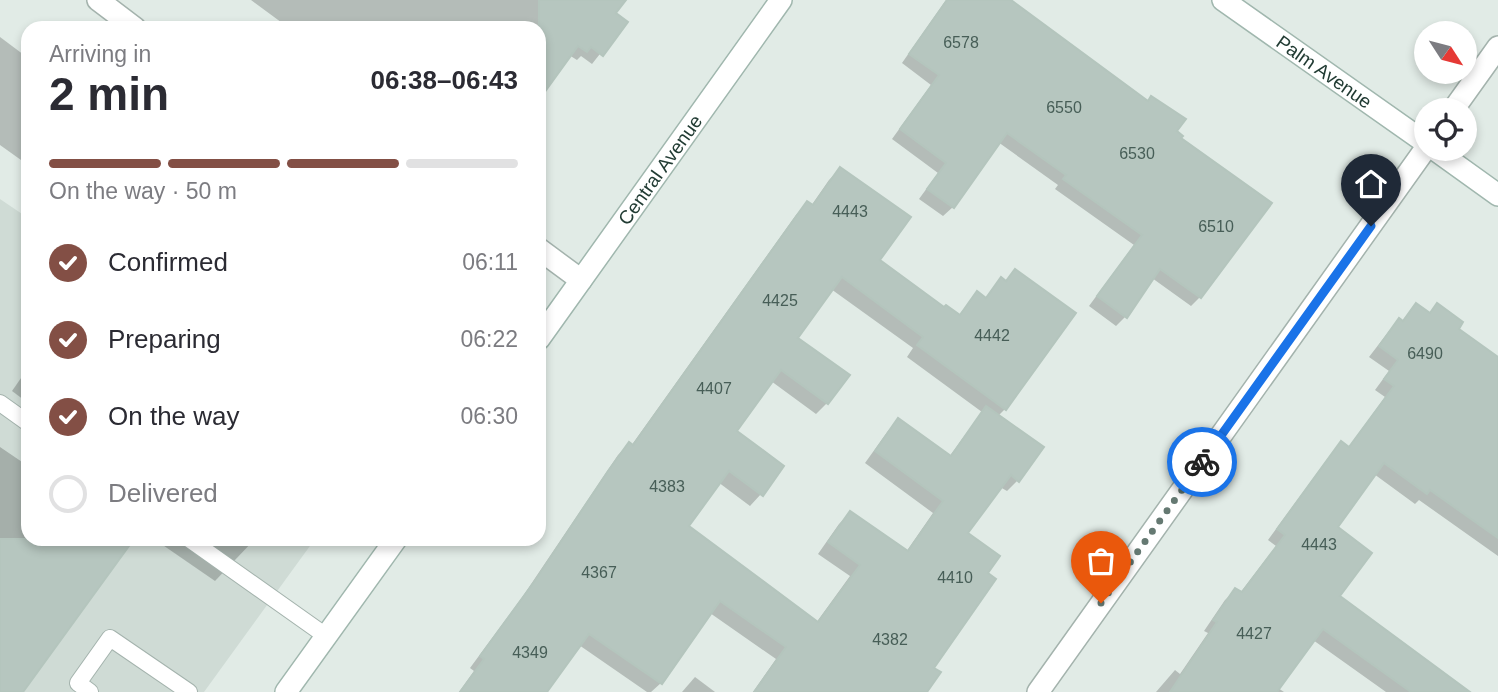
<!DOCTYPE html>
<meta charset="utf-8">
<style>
body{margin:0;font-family:Helvetica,sans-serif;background:#f2f2f3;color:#2b2b33;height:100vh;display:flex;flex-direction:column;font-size:26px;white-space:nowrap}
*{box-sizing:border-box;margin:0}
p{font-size:23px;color:#7c7c81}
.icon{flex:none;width:38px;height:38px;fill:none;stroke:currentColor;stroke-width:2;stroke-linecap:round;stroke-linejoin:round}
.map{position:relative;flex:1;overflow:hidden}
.details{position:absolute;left:21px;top:21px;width:525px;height:525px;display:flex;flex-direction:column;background:#fff;border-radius:21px;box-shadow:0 4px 10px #0003}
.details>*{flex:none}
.needle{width:46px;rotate:126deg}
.fabs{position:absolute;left:1414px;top:21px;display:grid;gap:14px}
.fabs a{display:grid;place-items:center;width:63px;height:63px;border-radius:50%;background:#fff;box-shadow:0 4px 10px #0003;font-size:35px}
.pin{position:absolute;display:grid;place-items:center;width:60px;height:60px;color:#fff;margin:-72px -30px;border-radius:50% 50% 50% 0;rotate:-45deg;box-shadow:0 0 7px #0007}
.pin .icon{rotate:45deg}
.courier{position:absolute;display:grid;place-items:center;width:70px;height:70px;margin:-35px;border:5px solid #1a73e8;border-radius:50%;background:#fff;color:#222;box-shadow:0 2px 9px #0007}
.head em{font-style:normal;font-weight:700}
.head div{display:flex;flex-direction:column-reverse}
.head{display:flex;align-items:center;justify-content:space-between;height:119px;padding:0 28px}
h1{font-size:46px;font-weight:700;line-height:52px}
.bar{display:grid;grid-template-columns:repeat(4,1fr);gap:10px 7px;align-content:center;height:84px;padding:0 28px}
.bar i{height:9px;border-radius:5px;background:#e1e1e2}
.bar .selected{background:#834f45}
.bar p{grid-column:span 4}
ol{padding:0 28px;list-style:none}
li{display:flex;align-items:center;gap:21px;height:77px}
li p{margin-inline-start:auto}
li .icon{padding:7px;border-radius:50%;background:#834f45;color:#fff;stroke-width:4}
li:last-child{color:#7c7c81}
li i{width:38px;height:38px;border:4px solid #e1e1e2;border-radius:50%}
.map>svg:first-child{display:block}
</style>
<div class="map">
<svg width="1498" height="692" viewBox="0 0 1498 692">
<rect width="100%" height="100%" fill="#e1ebe6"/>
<path fill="#cfdbd5" d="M0 199 28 218V539H315L204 692H0Z"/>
<g fill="#0003" fill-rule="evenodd">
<path d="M251 0H606L614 14 625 22 592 64 581 56 577 60 569 55 539 97V28H370L364 24 361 28H289Z"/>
<path d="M946 0H1011L1175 132 1200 297 1191 306 1152 278 1125 317 1116 326 1089 306 1134 245 1055 189 1058 185 998 142 953 207 943 216 919 199 938 173 892 139 931 85 902 63Z"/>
<path d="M0 37 28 58V165L0 145Z"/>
<path d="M840 169 877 260 944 309 958 316 977 293 984 299 1001 280 1004 282 1015 271 1005 409 998 416 1018 480 1007 491 1000 487 966 534 924 692H753L776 659 710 613 661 683 651 692H647L579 645 546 691 547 692H459L474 671 470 668 523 596 618 455 629 444 631 446 796 215 807 204 811 206 829 180ZM831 289 913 348 907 357 982 412 949 457 899 420 888 431 865 463 933 513 906 552 850 513 839 524 818 554 850 576 816 623 687 526 718 482 750 506 761 494 734 432 771 381 816 414 827 403 796 338Z"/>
<path d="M1416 305 1429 314 1437 306 1456 329 1498 360V556L1419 500 1415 504 1374 474 1335 528 1337 597 1467 692H1386L1313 640 1278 688 1284 692H1156L1175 670 1180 674 1208 633 1204 631 1225 600 1236 590 1240 593 1276 546 1268 540 1331 454 1341 443 1348 448 1385 397 1375 390 1389 371 1369 357 1389 331 1399 320 1401 322Z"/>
<path d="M28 368V403L12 391Z"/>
<path d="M0 447 28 466V539H132L21 692H0Z"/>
<path d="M154 539H255L215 581Z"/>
<path d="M695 677 715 692H682Z"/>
</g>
<g fill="#b6c6bf" stroke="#b4c5bd" stroke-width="2">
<path d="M539 0H626L616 13 628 22 603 56 591 47 587 52 578 46 539 100Z"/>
<path d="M947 0H1011L1148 101 1151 96 1186 119 1177 131 1183 136 1181 138 1272 203 1201 298 1160 269 1127 318 1097 296 1142 235 1063 179 1066 175 1007 133 954 208 927 189 946 163 900 129 939 75 909 54Z"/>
<path d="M840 167 911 217 880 260 944 307 946 305 960 315 977 291 986 298 1001 277 1006 281 1015 269 1076 313 1006 410 917 345 923 337 842 277 798 338 850 375 828 404 781 370 737 431 784 466 763 496 729 471 689 526 818 622 860 565 828 542 850 511 908 551 943 501 875 451 898 418 951 456 986 406 1044 447 1019 482 1011 475 968 533 1000 556 988 573 996 579 934 668 941 672 927 692H754L786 647 720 601 662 684 589 634 547 692H460L484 659 480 656 534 582 608 471 629 442 633 445 807 201 813 205Z"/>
<path d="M1416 303 1430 313 1437 303 1463 322 1459 329 1498 357V538L1430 490 1427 494 1384 463 1338 527 1372 553 1340 596 1470 692H1411L1323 629 1277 692H1170L1217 622 1213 620 1235 588 1242 592 1285 535 1277 529 1341 441 1349 447 1394 386 1384 379 1398 360 1379 346 1399 318 1403 321Z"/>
<path d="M0 539H134L23 692H0Z"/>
</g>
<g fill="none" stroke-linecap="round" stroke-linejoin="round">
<g stroke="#a4b3ad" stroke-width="18">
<g id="lane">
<path d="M0 403 28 423"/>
<path d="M189 539 326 636"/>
<path d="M90 692 78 683 110 638 189 692"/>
</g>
</g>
<g stroke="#a4b3ad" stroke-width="24">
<g id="street">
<path d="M98 0 135 28"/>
<path d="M1453 110 1498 47"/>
<path d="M539 249 581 280"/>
<path d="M1038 692 1426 148"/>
</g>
</g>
<g stroke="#a0b7ae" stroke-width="24">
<g id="secondary">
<path id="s1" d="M1223 0 1426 143"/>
<path d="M1434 149 1498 195"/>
<path id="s2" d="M539 339 781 0"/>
<path d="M286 692 396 539"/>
</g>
</g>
<use href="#lane" stroke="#fff" stroke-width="16"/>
<use href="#street" stroke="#fff" stroke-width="21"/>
<use href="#secondary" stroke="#fff" stroke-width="21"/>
</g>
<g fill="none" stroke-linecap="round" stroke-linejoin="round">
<path stroke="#657972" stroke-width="7" stroke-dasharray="0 12.6" d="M1101 603 1202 462"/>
<path stroke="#1a73e8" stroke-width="9" d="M1202 462 1371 226"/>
</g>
<g text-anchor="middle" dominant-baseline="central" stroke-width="5" stroke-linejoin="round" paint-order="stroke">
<g font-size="16" fill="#475e57">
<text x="961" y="42">6578</text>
<text x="1064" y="107">6550</text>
<text x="1137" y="153">6530</text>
<text x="850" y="211">4443</text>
<text x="1216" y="226">6510</text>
<text x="780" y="300">4425</text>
<text x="992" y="335">4442</text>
<text x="1425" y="353">6490</text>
<text x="714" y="388">4407</text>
<text x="667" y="486">4383</text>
<text x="1319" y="544">4443</text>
<text x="599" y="572">4367</text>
<text x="955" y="577">4410</text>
<text x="1254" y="633">4427</text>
<text x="890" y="639">4382</text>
<text x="530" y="652">4349</text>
</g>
<g font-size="19" fill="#223c34" stroke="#f2f8f5">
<text stroke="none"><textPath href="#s1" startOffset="124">Palm Avenue</textPath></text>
<text stroke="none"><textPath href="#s2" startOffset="208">Central Avenue</textPath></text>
</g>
</g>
</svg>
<div class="fabs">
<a><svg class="needle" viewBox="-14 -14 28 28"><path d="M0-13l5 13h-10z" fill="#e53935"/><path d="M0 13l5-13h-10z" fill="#7c7c81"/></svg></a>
<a><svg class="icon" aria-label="locate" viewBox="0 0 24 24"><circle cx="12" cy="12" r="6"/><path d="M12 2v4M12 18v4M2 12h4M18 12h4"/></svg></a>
</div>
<div class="pin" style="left:1101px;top:603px;background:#ea580c"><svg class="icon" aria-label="bag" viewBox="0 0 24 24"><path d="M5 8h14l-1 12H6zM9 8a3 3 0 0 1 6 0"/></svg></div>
<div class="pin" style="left:1371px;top:226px;background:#1f2937"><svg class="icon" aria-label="home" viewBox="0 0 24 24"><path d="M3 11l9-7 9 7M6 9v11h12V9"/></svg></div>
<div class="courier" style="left:1202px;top:462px"><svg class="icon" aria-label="bike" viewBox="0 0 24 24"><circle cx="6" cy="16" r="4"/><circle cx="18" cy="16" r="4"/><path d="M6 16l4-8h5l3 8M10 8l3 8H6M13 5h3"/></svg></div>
<section class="details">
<div class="head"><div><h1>2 min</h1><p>Arriving in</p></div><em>06:38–06:43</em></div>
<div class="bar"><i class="selected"></i><i class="selected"></i><i class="selected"></i><i></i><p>On the way · 50 m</p></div>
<ol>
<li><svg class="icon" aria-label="check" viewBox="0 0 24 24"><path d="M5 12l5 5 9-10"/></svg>Confirmed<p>06:11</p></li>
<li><svg class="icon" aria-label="check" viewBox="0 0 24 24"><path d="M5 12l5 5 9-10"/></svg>Preparing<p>06:22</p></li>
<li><svg class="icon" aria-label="check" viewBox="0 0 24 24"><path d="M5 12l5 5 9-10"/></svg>On the way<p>06:30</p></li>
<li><i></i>Delivered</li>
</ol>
</section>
</div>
